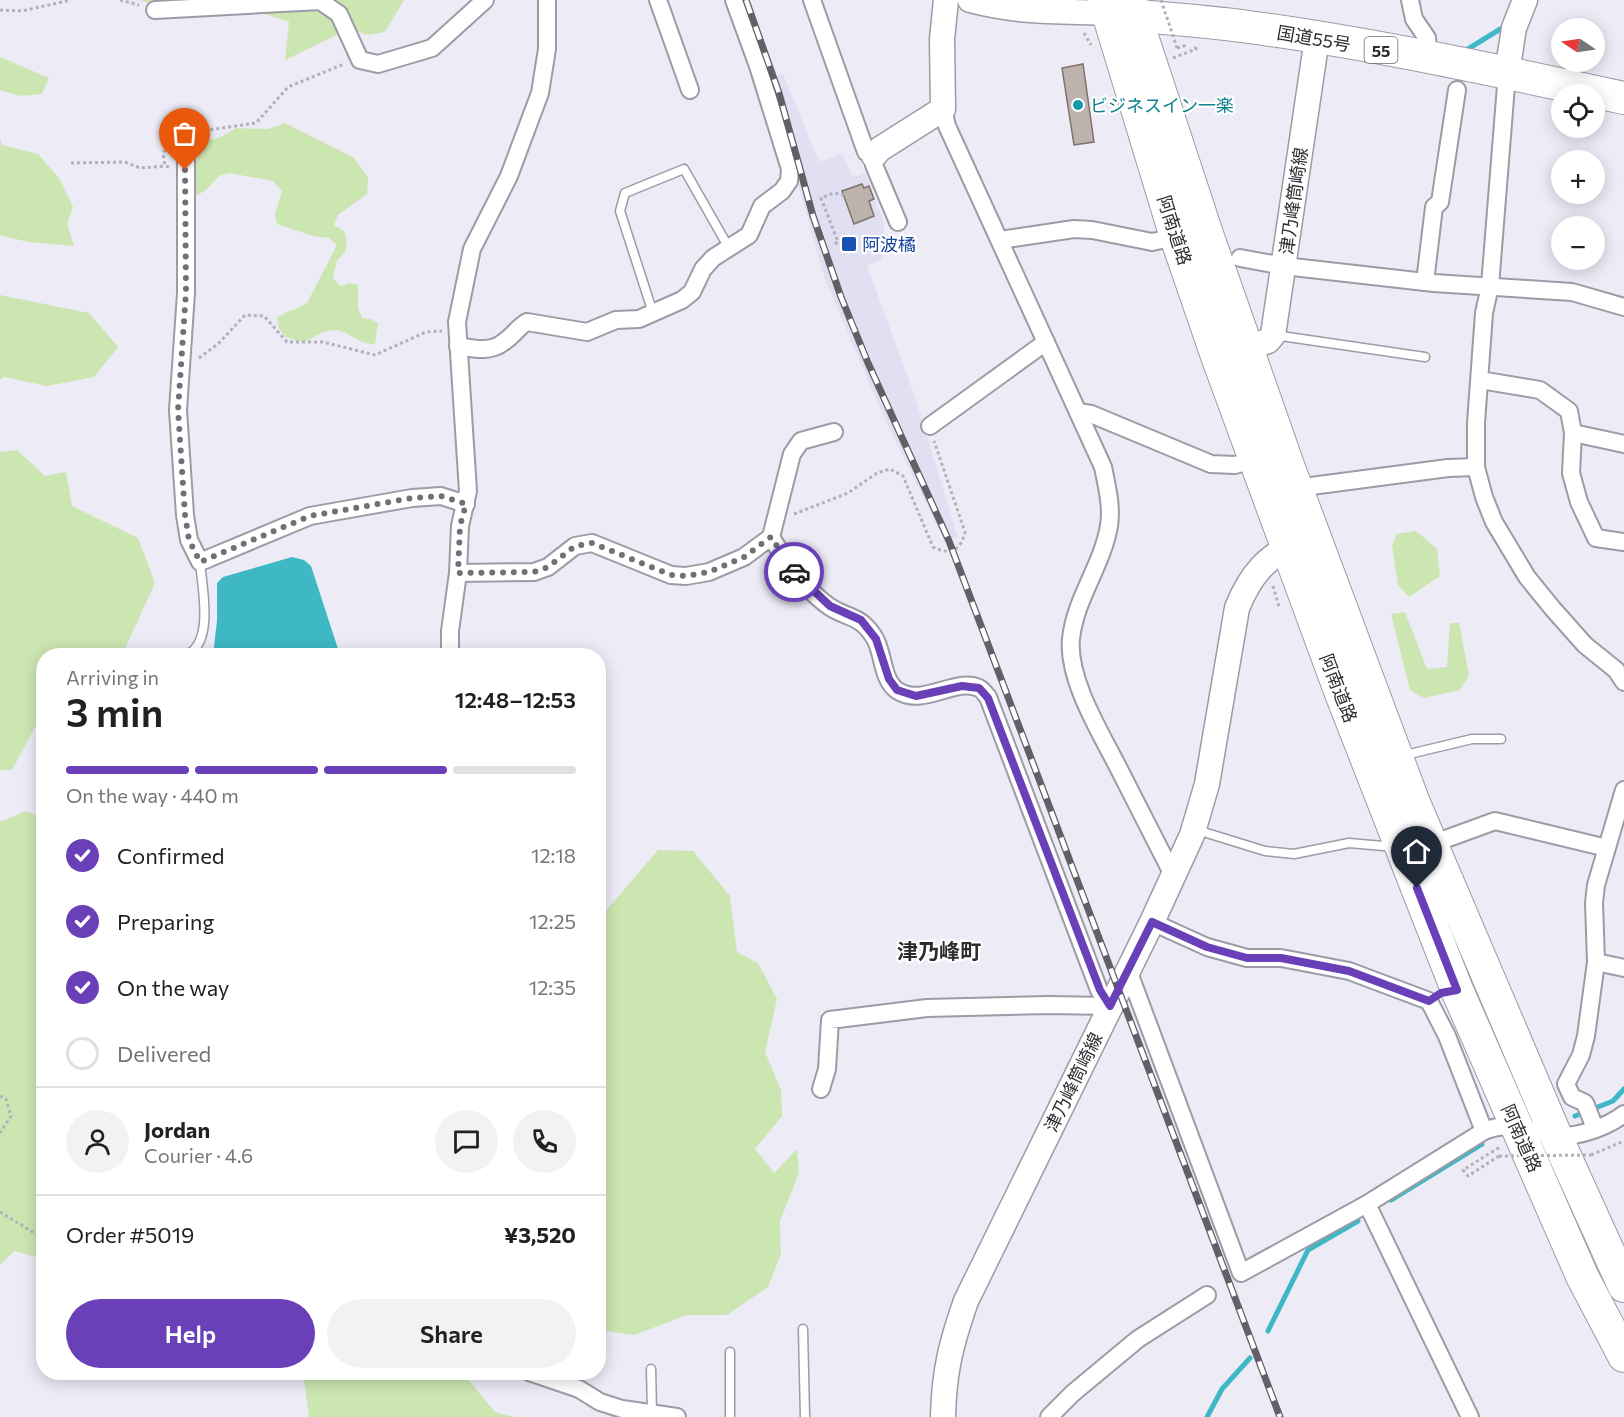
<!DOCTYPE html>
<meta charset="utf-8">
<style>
body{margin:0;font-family:Commissioner,"Noto Sans JP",sans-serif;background:#f2f2f2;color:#202124;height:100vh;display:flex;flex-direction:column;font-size:22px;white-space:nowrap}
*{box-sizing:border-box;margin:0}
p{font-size:20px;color:#757577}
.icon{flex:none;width:33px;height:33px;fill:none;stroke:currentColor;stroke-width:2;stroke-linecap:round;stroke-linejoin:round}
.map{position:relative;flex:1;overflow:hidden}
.sheet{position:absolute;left:36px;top:648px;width:570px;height:732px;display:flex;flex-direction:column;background:#fff;border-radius:24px;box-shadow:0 3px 15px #0003}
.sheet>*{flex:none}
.needle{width:39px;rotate:283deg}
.buttons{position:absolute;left:1551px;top:18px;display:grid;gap:12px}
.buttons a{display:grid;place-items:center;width:54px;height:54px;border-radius:50%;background:#fff;box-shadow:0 3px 15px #0003;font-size:30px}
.pin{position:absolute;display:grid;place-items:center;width:51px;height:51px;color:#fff;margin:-62px -26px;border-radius:50% 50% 50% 0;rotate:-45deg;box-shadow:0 0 6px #0007}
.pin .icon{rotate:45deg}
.courier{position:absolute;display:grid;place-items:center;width:60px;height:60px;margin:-30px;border:4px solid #6940b8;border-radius:50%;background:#fff;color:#222;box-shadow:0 2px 8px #0007}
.overview em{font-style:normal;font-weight:600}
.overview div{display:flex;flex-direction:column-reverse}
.overview{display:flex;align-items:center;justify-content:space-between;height:102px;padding:0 30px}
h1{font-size:39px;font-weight:600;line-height:45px}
.bar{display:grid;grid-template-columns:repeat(4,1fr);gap:9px 6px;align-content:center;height:72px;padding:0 30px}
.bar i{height:8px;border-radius:4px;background:#e0e0e0}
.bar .current{background:#6940b8}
.bar p{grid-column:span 4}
.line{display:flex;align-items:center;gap:15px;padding:0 30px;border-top:2px solid #e0e0e0}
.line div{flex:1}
.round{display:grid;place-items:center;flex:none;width:63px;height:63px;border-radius:32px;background:#f2f2f2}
ol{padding:0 30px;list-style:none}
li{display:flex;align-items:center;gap:18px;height:66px}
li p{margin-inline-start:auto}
li .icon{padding:6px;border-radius:50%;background:#6940b8;color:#fff;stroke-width:4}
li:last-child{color:#757577}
li i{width:33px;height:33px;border:3px solid #e0e0e0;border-radius:50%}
.primary-button{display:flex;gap:12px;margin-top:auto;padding:12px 30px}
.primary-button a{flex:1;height:69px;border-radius:36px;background:#6940b8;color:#fff;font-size:24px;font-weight:600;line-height:69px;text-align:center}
.primary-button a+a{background:#f2f2f2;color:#202124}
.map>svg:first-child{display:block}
</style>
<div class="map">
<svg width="1624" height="1417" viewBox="0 0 1624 1417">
<rect width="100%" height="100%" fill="#ecebf6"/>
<path fill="#e1dff2" d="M783 74 819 162 842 153 853 177 865 173 884 222 882 259 867 266 915 397 958 537 945 542 887 424 825 279 768 79Z"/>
<g fill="#cce6b2">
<path d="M140 0H404L385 32 366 35 351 28 285 60 289 22 230 2 157 6Z"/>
<path d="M0 57 49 78 42 94 20 96 0 90Z"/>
<path d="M285 123 353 157 368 177 367 194 338 215 334 225 344 231C348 244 349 252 337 260L333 278 341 287 349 283 358 285V308L362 318 370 319 378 323 375 344C360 346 350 331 335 330 325 330 314 337 304 342L285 337 279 328 277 318C287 310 297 310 307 303L337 245 329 238 313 236 277 224 275 214 282 191 273 181 229 173 219 176 205 191 194 196C189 179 197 157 205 141L221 137 236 128 268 129Z"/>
<path d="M0 139 2 145 38 154 59 178 73 207 67 224 74 246 28 242 0 235Z"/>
<path d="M0 295 89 313 118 347 94 377 47 386 4 377 0 380Z"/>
<path d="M17 450 45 476 66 472 72 506 138 538 155 583 122 655 44 656 43 712 12 770H0V452Z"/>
<path d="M1416 531 1437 549 1440 576 1409 597 1398 585 1392 545 1397 534Z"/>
<path d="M1405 612 1427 669 1447 667 1450 623H1459L1469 675 1460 690 1424 698 1410 690 1391 614Z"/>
<path d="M26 811 44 819 43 1259 14 1251 0 1265V822Z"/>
<path d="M658 850 693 851 730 896 737 952 758 963 777 999 765 1052 781 1090 782 1116 755 1149 774 1173 797 1149 799 1173 780 1221 781 1254 768 1287 727 1315H687L634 1335 599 1330 598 920Z"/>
<path d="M303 1373H463L495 1412 515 1417H309Z"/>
</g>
<path fill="#3eb8c5" d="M292 557 304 560 311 566 340 655H213L217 621V583L223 577Z"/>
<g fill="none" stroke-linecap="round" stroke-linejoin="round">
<g stroke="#3eb8c5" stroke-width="5">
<path d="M1463 52 1502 28"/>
<path d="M1575 1116 1613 1101 1624 1089"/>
<path d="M1391 1200 1482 1144"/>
<path d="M1268 1331 1308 1250 1358 1221"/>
<path d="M1207 1417 1222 1389 1250 1358"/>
</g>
</g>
<g fill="#beb2ad" stroke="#7d726d" stroke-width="1.5">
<path d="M1083 64 1094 142 1074 145 1062 68Z"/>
<path d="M862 184 864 188 869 186 874 199 869 201 874 216 854 224 842 191Z"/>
</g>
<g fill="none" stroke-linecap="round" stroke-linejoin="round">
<g stroke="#9c9ba6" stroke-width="11">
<g id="lane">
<path d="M653 313 620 211 625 193 684 169 729 248"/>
<path d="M1274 335 1425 357"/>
<path d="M185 656C215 644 202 588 200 562"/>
<path d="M1401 756 1472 739H1501"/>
<path d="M1197 830 1265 851 1294 854 1349 843 1395 847"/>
<path d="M803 1329 805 1417"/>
<path d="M730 1352V1417"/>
<path d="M651 1369 652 1412"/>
</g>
</g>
<g stroke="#9c9ba6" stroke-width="20">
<g id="street">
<path d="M658 0 690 90"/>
<path d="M812 0 866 152 874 156V165L898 222"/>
<path d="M1410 0 1414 19 1427 38 1429 59"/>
<path d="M155 10 320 1 339 14 360 60 378 64 432 48 485 0"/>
<path d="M1507 73 1490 286 1484 313 1476 423V467L1484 497 1494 522 1527 577 1553 609 1585 645 1616 670 1624 682"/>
<path d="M943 109 947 126 1103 467C1107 487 1112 506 1109 526 1102 566 1075 599 1071 639 1067 680 1102 735 1120 771 1138 806 1156 842 1174 877"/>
<path d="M186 156V293L178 410 185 515 189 540 200 562 310 516 412 498 441 496 466 504"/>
<path d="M1000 240 1074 229 1092 230 1152 242 1176 237"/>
<path d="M1240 258 1284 266 1434 283 1572 292 1624 307"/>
<path d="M1425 282 1434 207 1440 202 1457 90"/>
<path d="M458 346C475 349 491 353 505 341 514 335 518 327 527 322L587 332 616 320 639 319 682 300 692 292 703 269 713 258 749 235 762 206 782 191 789 181 790 169 758 66 734 0"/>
<path d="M1480 380 1540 390 1569 411 1573 433"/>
<path d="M1078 412 1091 414 1211 464 1235 465 1256 459"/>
<path d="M930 426 1046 342"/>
<path d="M1624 444 1573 433 1571 473 1579 502 1596 538 1624 542"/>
<path d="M1296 488 1448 468 1476 467"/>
<path d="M771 537 792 454 801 441 834 432"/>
<path d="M458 573 534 572 548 567 575 546 592 543 671 575 686 576 709 572 744 557 771 537C786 562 805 590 830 607 849 619 860 615 874 637 884 652 881 680 898 691 924 707 955 677 979 688 982 689 986 695 988 697L1099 990 1110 1006 1048 1005 927 1008 830 1020 827 1069 821 1089"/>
<path d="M450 656V631L458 573 460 526 468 491 457 322 472 249 509 176 540 93 547 49V0"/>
<path d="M1432 844 1495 821 1607 848"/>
<path d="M1152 922 1207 947 1247 958H1281L1349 971 1429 1001 1447 1036 1484 1131"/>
<path d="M1596 962 1624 968"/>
<path d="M1128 970 1241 1273 1367 1204 1484 1131C1512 1119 1530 1134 1558 1136 1579 1137 1607 1127 1624 1114"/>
<path d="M1595 1128 1585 1103 1572 1097 1566 1084 1581 1055 1586 1036 1596 962 1594 903 1596 885 1624 790"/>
<path d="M1367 1204 1470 1417"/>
<path d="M529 1372 579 1389 600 1402 622 1409 677 1417"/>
<path d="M1049 1417 1073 1393 1138 1339 1207 1295"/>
</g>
</g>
<g stroke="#9c9ba6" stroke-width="27">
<g id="secondary">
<path d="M970 0C1019 13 1058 11 1108 13"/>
<path d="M1507 73 1514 28 1525 0"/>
<path d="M874 156 880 149 943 109 942 39 946 0"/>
<path d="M1247 348 1268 341 1273 335 1317 38"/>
<path d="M943 1417C944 1371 951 1344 966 1301L1152 922 1192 835 1207 784 1237 608C1251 573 1267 557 1300 540"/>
</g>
</g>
<g stroke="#9c9ba6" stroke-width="34">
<g id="highway">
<path d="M1104 0 1176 237 1218 359 1340 691 1457 990 1582 1276 1624 1356"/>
<path d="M1130 0 1207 234 1289 468 1414 803 1556 1136 1624 1286"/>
<path d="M1117 14C1161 18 1205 21 1249 27 1375 44 1500 71 1624 98"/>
</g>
</g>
<g stroke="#b1b1ba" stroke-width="3" stroke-dasharray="3 3" stroke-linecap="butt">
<path d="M120 0 139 5"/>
<path d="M0 10 22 11 71 0"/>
<path d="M1084 33 1091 45"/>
<path d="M1177 48 1187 45"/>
<path d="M1173 58 1196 49 1194 45"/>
<path d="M71 163 125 162 140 168 165 166"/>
<path d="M169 167 165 166 163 153 171 143 195 132 256 123 288 87 344 64"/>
<path d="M835 244 838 242 821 198 834 193 844 195"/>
<path d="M199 358 218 344 245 315 264 316 287 342H323L375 355 426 332 442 331"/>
<path d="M794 514 848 493 877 473 890 469 903 476 933 547C950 556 961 550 965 532L934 441"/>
<path d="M1273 586 1279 607"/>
<path d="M0 1096 6 1099 11 1116 0 1133"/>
<path d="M1591 1155 1624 1141"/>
<path d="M1499 1156 1468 1176 1463 1170 1500 1147"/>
<path d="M0 1212 44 1239"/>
</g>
<use href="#lane" stroke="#fff" stroke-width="8"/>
<use href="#street" stroke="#fff" stroke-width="16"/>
<use href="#secondary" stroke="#fff" stroke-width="24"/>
<use href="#highway" stroke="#fff" stroke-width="32"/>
<g stroke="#606066" stroke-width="7">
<path id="rail" d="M746 0 779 93 813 216 841 297 868 363 949 541 1280 1417"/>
</g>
<use href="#rail" stroke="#fff" stroke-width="4.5" stroke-dasharray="14" stroke-linecap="butt"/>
<g stroke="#b1b1ba" stroke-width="3" stroke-dasharray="3 3" stroke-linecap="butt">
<path d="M1161 0 1177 48"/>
<path d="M1499 1156 1591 1155"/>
</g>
</g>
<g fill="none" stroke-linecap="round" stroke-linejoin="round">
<path stroke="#707076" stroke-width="6" stroke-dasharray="0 10.8" d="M185 170 186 292 178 410 185 515 189 540 200 562 310 516 412 498 441 496 466 504 460 526 458 573 534 572 548 567 575 546 592 543 671 575 686 576 709 572 744 557 771 537 794 572"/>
<path stroke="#6940b8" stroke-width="8" d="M794 572 830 606 861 620 876 639 889 679 897 690 916 696 962 686 979 688 988 698 1100 990 1110 1006 1152 922 1207 947 1247 958H1281L1349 971 1429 1001 1441 993 1457 990 1417 888"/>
</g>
<circle fill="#0f9aa8" stroke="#fff" stroke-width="2" cx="1078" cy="105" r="6"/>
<rect fill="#1a4fb4" stroke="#fff" stroke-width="2" x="841" y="236" width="16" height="16" rx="3"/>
<g text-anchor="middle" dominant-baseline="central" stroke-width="4.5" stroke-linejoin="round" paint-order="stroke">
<rect fill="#fff" stroke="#6c6c6f" stroke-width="1.5" x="1364.5" y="37" width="33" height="26" rx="4.5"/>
<g font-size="16" font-weight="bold" fill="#2d2d31">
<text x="1381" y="50">55</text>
</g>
<g font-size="18" fill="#2d2d31" stroke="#fff">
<text transform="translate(1314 38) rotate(10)">国道55号</text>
<text transform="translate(1293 201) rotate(-82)">津乃峰筒崎線</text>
<text transform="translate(1175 230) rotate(72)">阿南道路</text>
<text transform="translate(1339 688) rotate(69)">阿南道路</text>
<text transform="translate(1073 1082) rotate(-64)">津乃峰筒崎線</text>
<text transform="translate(1522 1138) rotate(66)">阿南道路</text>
</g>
<g font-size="18" fill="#0d838f" stroke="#fff" text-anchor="start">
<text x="1090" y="105">ビジネスイン一楽</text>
</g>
<g font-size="18" fill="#164399" stroke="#fff" text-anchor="start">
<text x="862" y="244">阿波橘</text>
</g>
<g font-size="21" font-weight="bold" fill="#2d2d31" stroke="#fff">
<text x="939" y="950">津乃峰町</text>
</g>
</g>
</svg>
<div class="buttons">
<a><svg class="needle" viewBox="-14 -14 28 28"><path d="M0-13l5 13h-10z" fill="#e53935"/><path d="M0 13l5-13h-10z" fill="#757577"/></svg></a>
<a><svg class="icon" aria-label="locate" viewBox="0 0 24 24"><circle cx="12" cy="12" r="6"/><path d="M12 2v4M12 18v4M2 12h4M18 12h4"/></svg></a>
<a>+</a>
<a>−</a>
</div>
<div class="pin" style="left:185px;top:170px;background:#ea580c"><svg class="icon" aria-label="bag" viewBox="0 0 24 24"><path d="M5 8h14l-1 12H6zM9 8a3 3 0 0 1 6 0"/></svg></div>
<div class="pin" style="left:1417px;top:888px;background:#1f2937"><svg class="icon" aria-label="home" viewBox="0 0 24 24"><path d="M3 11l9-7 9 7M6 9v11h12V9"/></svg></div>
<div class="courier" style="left:794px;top:572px"><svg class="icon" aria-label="car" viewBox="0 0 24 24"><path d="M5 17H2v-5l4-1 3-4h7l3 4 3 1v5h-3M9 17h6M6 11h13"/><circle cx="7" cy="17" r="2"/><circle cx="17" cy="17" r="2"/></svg></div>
<section class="sheet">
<div class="overview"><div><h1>3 min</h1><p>Arriving in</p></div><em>12:48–12:53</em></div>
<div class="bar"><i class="current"></i><i class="current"></i><i class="current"></i><i></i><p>On the way · 440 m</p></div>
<ol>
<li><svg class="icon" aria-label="check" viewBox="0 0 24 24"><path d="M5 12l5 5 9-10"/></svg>Confirmed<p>12:18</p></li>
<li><svg class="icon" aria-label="check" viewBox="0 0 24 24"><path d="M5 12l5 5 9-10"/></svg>Preparing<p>12:25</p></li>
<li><svg class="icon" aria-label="check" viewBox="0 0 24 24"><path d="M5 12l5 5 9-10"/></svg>On the way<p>12:35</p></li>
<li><i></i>Delivered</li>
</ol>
<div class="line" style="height:108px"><a class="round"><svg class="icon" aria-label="person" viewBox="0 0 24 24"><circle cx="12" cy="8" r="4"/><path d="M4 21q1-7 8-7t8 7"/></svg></a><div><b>Jordan</b><p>Courier · 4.6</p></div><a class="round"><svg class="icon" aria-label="chat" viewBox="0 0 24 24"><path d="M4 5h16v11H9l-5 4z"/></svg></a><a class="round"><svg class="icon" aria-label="phone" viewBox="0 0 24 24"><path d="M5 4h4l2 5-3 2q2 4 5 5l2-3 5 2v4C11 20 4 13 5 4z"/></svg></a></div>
<div class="line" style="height:78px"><div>Order #5019</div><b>¥3,520</b></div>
<div class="primary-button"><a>Help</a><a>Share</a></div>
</section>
</div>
